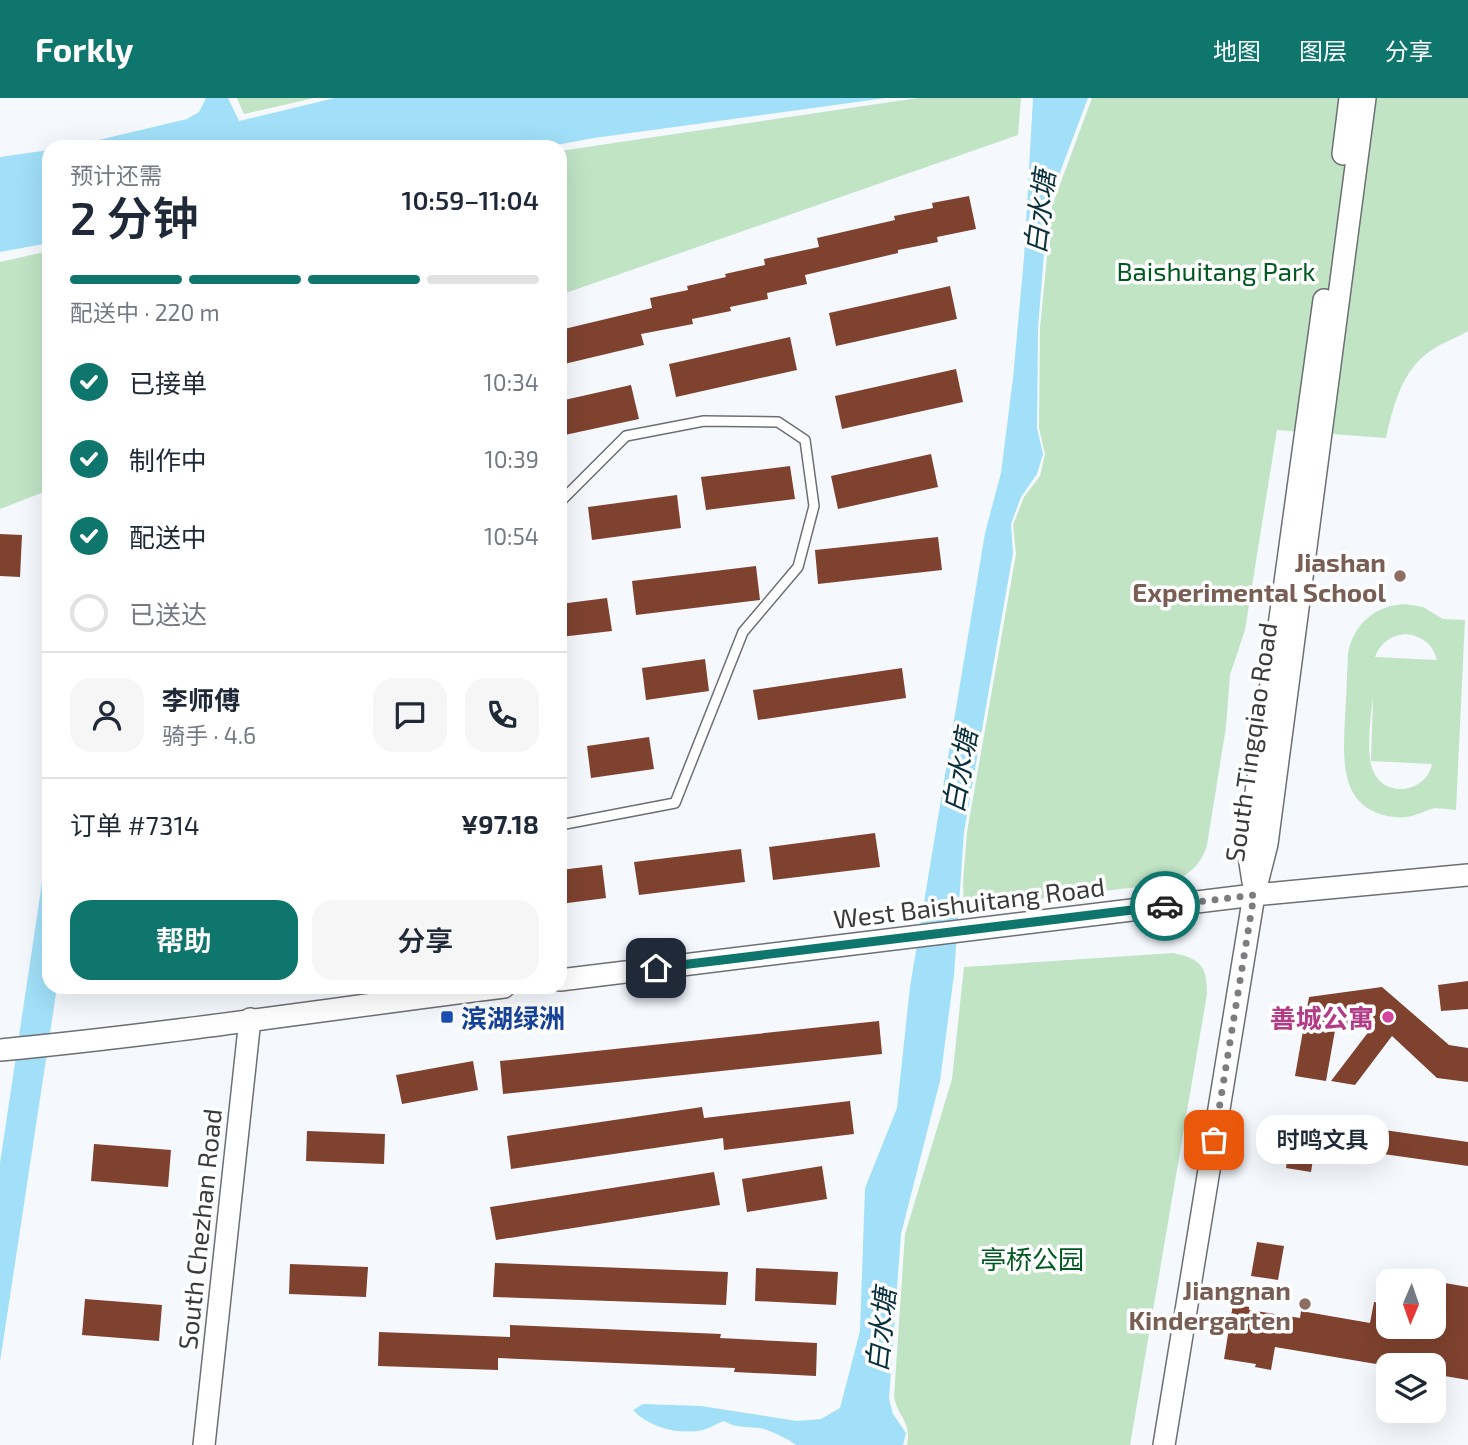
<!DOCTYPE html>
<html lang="zh">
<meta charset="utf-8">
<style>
body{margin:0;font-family:"Exo 2","Noto Sans SC",sans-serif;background:#f6f6f7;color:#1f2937;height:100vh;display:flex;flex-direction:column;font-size:26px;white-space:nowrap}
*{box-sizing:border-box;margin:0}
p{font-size:23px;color:#747a83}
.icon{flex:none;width:38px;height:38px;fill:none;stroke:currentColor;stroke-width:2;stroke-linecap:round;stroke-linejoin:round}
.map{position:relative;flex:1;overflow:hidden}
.panel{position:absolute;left:42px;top:42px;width:525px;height:854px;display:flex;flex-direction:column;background:#fff;border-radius:21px;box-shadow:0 7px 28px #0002}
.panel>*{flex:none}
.needle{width:46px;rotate:182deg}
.buttons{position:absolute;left:1376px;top:1171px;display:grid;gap:14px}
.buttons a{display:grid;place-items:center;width:70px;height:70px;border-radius:14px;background:#fff;box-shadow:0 7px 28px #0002;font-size:35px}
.pin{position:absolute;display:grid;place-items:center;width:60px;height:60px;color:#fff;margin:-30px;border-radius:14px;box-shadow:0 4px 10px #0006}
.courier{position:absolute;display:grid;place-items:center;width:70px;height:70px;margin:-35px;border:5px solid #0f766e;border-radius:50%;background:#fff;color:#222;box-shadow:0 2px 9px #0007}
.bubble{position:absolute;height:49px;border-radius:21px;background:#fff;box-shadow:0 7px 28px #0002;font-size:23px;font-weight:600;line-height:49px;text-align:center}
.headline em{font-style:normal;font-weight:600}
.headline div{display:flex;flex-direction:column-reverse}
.headline{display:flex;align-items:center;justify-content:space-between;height:119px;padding:0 28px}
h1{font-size:46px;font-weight:600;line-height:52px}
.bar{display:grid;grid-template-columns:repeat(4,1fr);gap:10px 7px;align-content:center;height:84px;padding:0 28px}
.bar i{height:9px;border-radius:5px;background:#e0e1e3}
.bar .active{background:#0f766e}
.bar p{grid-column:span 4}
.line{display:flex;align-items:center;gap:18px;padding:0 28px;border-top:2px solid #e0e1e3}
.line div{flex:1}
.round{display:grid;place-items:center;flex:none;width:74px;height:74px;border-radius:21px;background:#f6f6f7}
ol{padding:0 28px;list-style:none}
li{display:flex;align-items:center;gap:21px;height:77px}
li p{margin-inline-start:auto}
li .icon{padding:7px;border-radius:50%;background:#0f766e;color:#fff;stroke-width:4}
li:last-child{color:#747a83}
li i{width:38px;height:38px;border:4px solid #e0e1e3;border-radius:50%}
.action{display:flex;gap:14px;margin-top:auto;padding:14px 28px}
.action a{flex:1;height:80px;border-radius:21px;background:#0f766e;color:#fff;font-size:28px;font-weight:600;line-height:80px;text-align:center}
.action a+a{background:#f6f6f7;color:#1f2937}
header{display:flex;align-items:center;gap:42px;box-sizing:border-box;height:98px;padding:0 35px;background:#0f766e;color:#fff}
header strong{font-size:33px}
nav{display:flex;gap:38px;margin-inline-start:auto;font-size:24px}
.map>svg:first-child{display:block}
</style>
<header>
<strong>Forkly</strong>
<nav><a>地图</a><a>图层</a><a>分享</a></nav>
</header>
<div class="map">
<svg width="1468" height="1347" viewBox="0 0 1468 1347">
<rect width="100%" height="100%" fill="#f5f9fe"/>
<g fill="#c1e4c5" fill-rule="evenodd">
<path d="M237 0H314L244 16Z"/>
<path d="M918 0H1021L1018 37 560 197V53Z"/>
<path d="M1092 0H1468V233C1455 241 1436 247 1425 257 1400 278 1393 310 1386 340L1277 332 1245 532 1230 577 1226 629 1207 747C1201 767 1189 777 1170 785L964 810 963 784 967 734 1016 456 1013 427 1024 399 1040 378 1045 356 1039 330 1040 230 1052 108Z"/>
<path d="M49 153V392L0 411V164Z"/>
<path d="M1405 506 1423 509 1443 521 1465 522 1456 712C1448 711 1435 709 1431 711 1418 716 1408 721 1394 719 1339 712 1343 663 1345 621 1346 599 1347 578 1348 556 1353 526 1376 507 1405 506ZM1406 536C1422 538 1433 546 1437 562L1375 559C1380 545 1391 537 1406 536ZM1373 599 1371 663 1432 666C1426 696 1382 701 1372 670 1366 654 1371 616 1373 599Z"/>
<path d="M1173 855C1200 861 1207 867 1207 896L1130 1347H907C912 1324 898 1319 894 1299L905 1136 952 981 964 869Z"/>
</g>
<g fill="#a1e0f8">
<path d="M206 0H228L239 23 335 0H886L594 40 545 49H69L187 21 199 14Z"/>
<path d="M1033 0H1088L1048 106 1038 230 1037 330 1043 356 1037 376 1021 399 1011 426 1013 455 964 734 954 877 940 983 901 1136 889 1301 893 1316 906 1335 903 1347H796C786 1340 776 1335 764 1331 751 1328 736 1331 724 1323 717 1325 711 1330 703 1332 680 1337 649 1330 633 1312L643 1306 701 1308 797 1323 821 1321 840 1310 860 1233 865 1090 897 1010 910 889 985 435 1001 375 1013 280 1024 160Z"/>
<path d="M49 52V145L0 154V59Z"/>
<path d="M49 738V889H57L0 1264V1065Z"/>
</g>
<g fill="#7f422f">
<path d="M969 98 976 131 937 139 938 144 898 152V155L805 177 807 186 767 195 768 201 730 209 731 213 692 221 693 226 641 236 644 247 560 267V232L652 210 650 200 688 192 687 188 726 179 725 176 765 167 764 161 819 149 817 140 895 122 894 118 933 110 932 105Z"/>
<path d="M950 188 957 221 836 248 829 215Z"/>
<path d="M790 239 797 272 676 299 669 266Z"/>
<path d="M956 271 963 304 842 331 835 298Z"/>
<path d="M631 287 639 321 560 338V303Z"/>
<path d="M931 356 938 389 838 411 831 378Z"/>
<path d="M790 368 795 401 706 412 701 379Z"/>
<path d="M677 397 681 430 592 442 588 409Z"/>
<path d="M0 436 22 437 20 479 0 478Z"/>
<path d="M938 439 942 472 818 486 815 452Z"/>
<path d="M756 468 760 502 636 517 632 483Z"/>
<path d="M607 500 612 533 560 539V506Z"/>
<path d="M705 561 709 593 646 602 642 570Z"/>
<path d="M902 570 906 600 758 622 753 592Z"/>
<path d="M649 639 654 671 591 680 587 648Z"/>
<path d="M875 735 880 769 773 782 769 749Z"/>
<path d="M741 751 745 784 639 797 634 764Z"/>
<path d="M602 767 606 800 560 806V772Z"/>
<path d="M1468 883V911L1441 913 1438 887Z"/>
<path d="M1382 889 1449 947 1468 950V984L1437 980 1392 938 1355 987 1331 983 1376 924 1336 927 1326 983 1295 978 1309 899Z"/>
<path d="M879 923 882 956 503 996 500 963Z"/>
<path d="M473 963 478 992 402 1006 396 977Z"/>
<path d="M850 1003 854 1036 724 1052 723 1040 511 1071 507 1038 702 1009 704 1020Z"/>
<path d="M1293 1019 1468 1044V1068L1348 1051 1347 1060 1314 1055 1311 1074 1286 1070Z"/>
<path d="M307 1033 385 1036 384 1066 306 1063Z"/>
<path d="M94 1046 171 1052 168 1089 91 1083Z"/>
<path d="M822 1068 827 1101 747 1114 742 1081Z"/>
<path d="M714 1074 720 1107 496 1142 490 1109Z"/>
<path d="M1257 1144 1284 1148 1278 1182 1251 1178Z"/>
<path d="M495 1165 728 1174 726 1207 493 1199Z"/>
<path d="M290 1166 368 1169 366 1199 289 1196Z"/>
<path d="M756 1170 838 1174 836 1207 755 1203Z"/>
<path d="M1433 1183 1468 1189V1282L1433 1276V1267L1388 1268 1275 1249 1271 1272 1255 1269 1256 1266 1224 1261 1233 1206 1249 1209V1212L1300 1220 1301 1213 1370 1225 1374 1204 1388 1207V1228H1433Z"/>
<path d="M85 1201 162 1207 159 1243 82 1237Z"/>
<path d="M510 1227 721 1236 720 1240 817 1245 816 1278 734 1274 735 1270 498 1260V1272L378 1268 379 1234 510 1239Z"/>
</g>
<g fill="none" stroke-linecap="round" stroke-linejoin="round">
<g stroke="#6c6f73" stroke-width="12">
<path id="service" d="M560 404 626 338 704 323 778 324 805 342 814 408 798 469 743 534 675 705 560 727"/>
</g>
<g stroke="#6c6f73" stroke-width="24">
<g id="tertiary">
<path d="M1343 56 1350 0"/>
<path d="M1253 784 1248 752 1324 202"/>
<path d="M560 882 1254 797 1468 777"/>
<path d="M0 952C168 936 336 910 504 889"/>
<path d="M204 1347 250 921"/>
<path d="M1164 1347 1254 797 1267 746 1365 0"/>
</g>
</g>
<use href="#service" stroke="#fff" stroke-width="9"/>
<use href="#tertiary" stroke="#fff" stroke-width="21"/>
</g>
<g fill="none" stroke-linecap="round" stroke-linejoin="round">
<path stroke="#7b7e80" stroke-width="7" stroke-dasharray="0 12.6" d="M1165 808 1254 797 1214 1042"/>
<path stroke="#0f766e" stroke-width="9" d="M656 870 1165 808"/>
</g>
<g fill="#8d6e63" stroke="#fff" stroke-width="2.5">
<circle cx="1400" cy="478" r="7"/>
<circle cx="1305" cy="1206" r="7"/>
</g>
<rect fill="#1a4fb4" stroke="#fff" stroke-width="2.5" x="440" y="912" width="14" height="14" rx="3.5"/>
<circle fill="#d1479c" stroke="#fff" stroke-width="2.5" cx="1388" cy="919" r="7"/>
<g text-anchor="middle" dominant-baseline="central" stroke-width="7" stroke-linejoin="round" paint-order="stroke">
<g font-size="26" fill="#005a1f" stroke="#fff">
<text x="1216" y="172">Baishuitang Park</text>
<text x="1032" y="1160">亭桥公园</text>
</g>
<g font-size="26" font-weight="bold" fill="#785e54" stroke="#fff" text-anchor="end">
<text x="1386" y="463">Jiashan<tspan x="1386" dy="30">Experimental School</tspan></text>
<text x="1291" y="1191">Jiangnan<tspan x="1291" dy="30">Kindergarten</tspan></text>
</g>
<g font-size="26" fill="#393b3c" stroke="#fff">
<text transform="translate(1250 644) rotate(-82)">South Tingqiao Road</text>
<text transform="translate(969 804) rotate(-7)">West Baishuitang Road</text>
<text transform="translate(199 1131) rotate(-84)">South Chezhan Road</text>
</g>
<g font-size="26" font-weight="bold" fill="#164399" stroke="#fff" text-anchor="start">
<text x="461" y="919">滨湖绿洲</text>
</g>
<g font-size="26" font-weight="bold" fill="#b23c85" stroke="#fff" text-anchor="end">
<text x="1374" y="919">善城公寓</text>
</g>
<g font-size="28" font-style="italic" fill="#09303d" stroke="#fff">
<text transform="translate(1039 114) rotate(-83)">白水塘</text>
<text transform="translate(959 673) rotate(-80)">白水塘</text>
<text transform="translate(880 1232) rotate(-84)">白水塘</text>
</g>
</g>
</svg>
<div class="buttons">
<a><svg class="needle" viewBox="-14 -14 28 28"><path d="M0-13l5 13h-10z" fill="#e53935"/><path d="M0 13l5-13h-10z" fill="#747a83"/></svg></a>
<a><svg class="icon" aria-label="layers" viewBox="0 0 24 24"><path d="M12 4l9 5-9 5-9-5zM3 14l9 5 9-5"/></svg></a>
</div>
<div class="pin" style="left:1214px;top:1042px;background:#ea580c"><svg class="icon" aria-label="bag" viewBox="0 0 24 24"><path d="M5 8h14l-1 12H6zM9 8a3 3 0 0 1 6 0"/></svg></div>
<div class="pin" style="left:656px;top:870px;background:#1f2937"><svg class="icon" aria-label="home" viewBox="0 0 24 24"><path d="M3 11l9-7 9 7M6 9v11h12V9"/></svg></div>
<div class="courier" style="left:1165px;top:808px"><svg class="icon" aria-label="car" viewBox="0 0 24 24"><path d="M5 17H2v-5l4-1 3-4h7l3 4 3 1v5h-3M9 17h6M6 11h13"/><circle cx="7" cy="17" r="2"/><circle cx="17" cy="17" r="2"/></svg></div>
<div class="bubble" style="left:1256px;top:1017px;width:133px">时鸣文具</div>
<section class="panel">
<div class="headline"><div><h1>2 分钟</h1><p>预计还需</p></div><em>10:59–11:04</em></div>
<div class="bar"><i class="active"></i><i class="active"></i><i class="active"></i><i></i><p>配送中 · 220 m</p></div>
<ol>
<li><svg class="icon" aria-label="check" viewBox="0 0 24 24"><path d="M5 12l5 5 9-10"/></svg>已接单<p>10:34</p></li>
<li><svg class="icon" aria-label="check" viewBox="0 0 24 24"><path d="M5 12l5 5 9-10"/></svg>制作中<p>10:39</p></li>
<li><svg class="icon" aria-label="check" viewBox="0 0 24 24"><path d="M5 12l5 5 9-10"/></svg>配送中<p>10:54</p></li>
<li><i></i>已送达</li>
</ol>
<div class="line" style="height:126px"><a class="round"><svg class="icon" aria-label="person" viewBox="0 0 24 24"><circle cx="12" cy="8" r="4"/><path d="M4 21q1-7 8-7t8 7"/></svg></a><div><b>李师傅</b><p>骑手 · 4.6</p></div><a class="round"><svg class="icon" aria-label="chat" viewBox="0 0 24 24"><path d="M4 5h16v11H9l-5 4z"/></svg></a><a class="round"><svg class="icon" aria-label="phone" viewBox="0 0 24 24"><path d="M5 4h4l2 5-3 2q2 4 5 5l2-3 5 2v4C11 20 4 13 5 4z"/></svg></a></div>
<div class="line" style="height:91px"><div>订单 #7314</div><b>¥97.18</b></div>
<div class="action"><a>帮助</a><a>分享</a></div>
</section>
</div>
